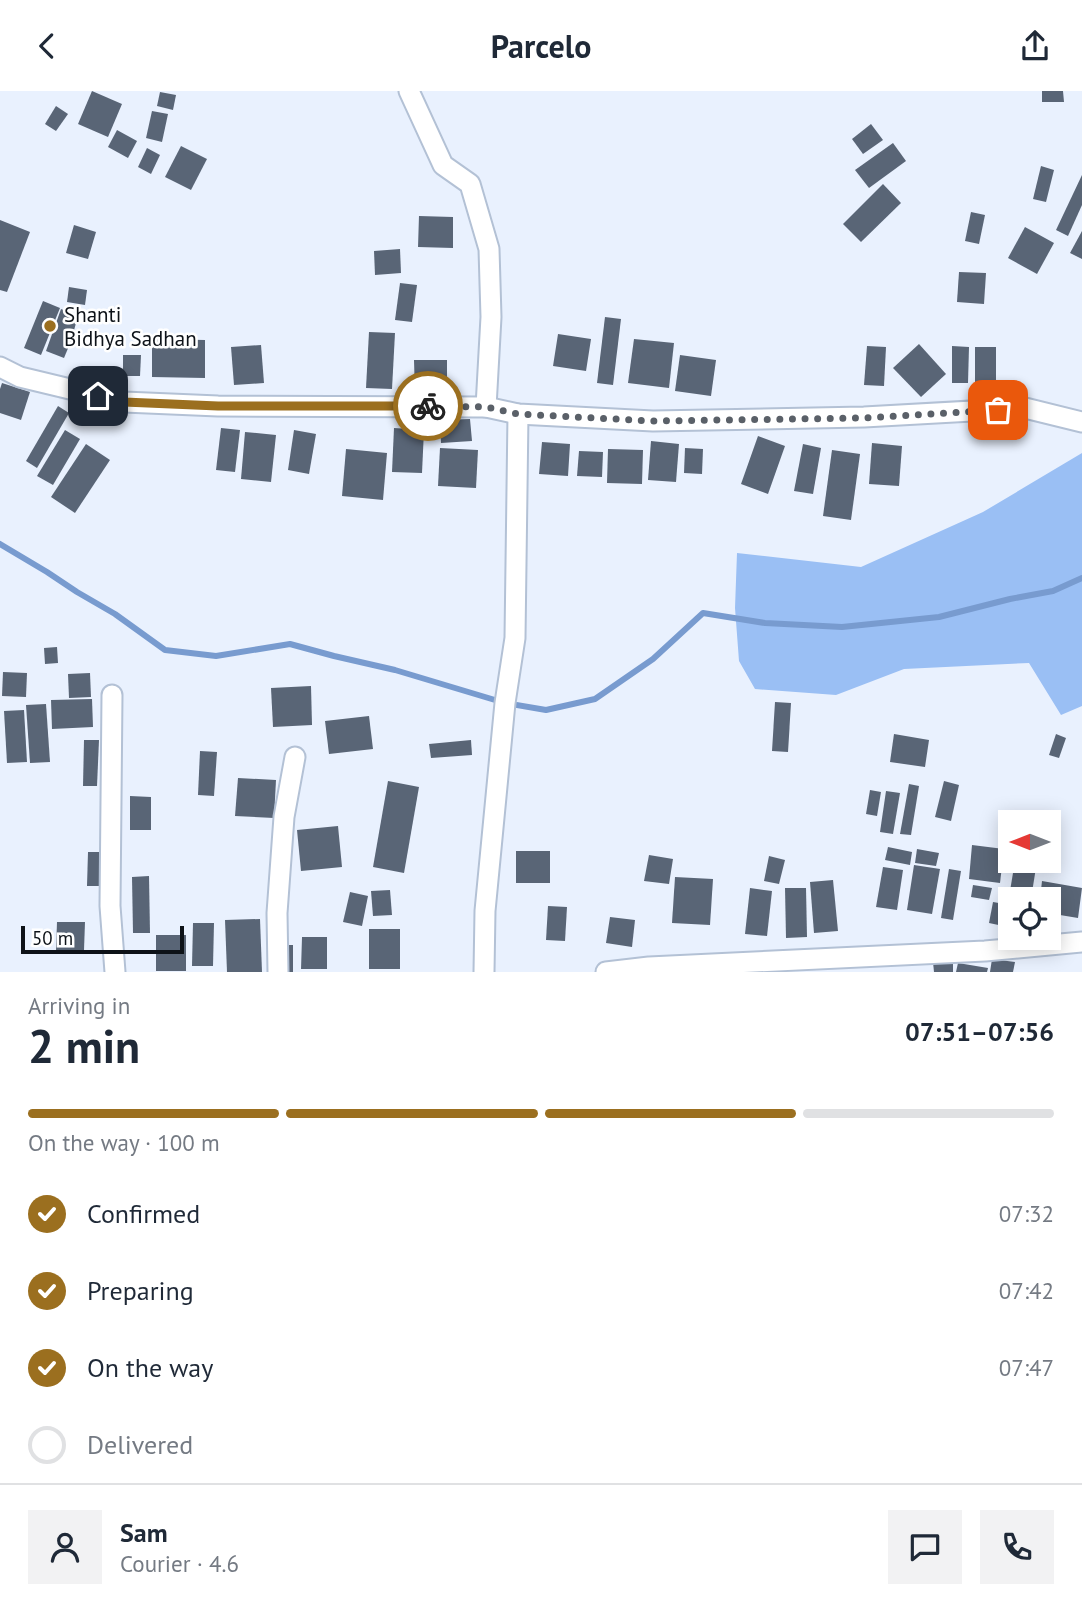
<!DOCTYPE html>
<meta charset="utf-8">
<style>
body{margin:0;font-family:"PT Sans",sans-serif;background:#f2f2f3;color:#1f2937;height:100vh;display:flex;flex-direction:column;font-size:26px;white-space:nowrap}
*{box-sizing:border-box;margin:0}
p{font-size:23px;color:#747a83}
.icon{flex:none;width:38px;height:38px;fill:none;stroke:currentColor;stroke-width:2;stroke-linecap:round;stroke-linejoin:round}
.map{position:relative;height:881px;overflow:hidden}
.sheet{display:flex;flex-direction:column;background:#fff;flex:1}
.sheet>*{flex:none}
.needle{width:46px;rotate:270deg}
.tools{position:absolute;left:998px;top:719px;display:grid;gap:14px}
.tools a{display:grid;place-items:center;width:63px;height:63px;border-radius:0px;background:#fff;box-shadow:0 4px 18px #0003;font-size:35px}
.scale{position:absolute;left:21px;bottom:18px;width:163px;box-sizing:border-box;padding-left:7px;border:4px solid #0d1218;border-top:0;font-size:19px;line-height:24px;white-space:nowrap;color:#0d1218;-webkit-text-stroke:5px #fff;paint-order:stroke}
.pin{position:absolute;display:grid;place-items:center;width:60px;height:60px;color:#fff;margin:-30px;border-radius:14px;box-shadow:0 4px 10px #0006}
.courier{position:absolute;display:grid;place-items:center;width:70px;height:70px;margin:-35px;border:5px solid #9b6f1f;border-radius:50%;background:#fff;color:#222;box-shadow:0 2px 9px #0007}
.headline em{font-style:normal;font-weight:700}
.headline div{display:flex;flex-direction:column-reverse}
.headline{display:flex;align-items:center;justify-content:space-between;height:119px;padding:0 28px}
h1{font-size:46px;font-weight:700;line-height:52px}
.bar{display:grid;grid-template-columns:repeat(4,1fr);gap:10px 7px;align-content:center;height:84px;padding:0 28px}
.bar i{height:9px;border-radius:5px;background:#e0e1e3}
.bar .active{background:#9b6f1f}
.bar p{grid-column:span 4}
.line{display:flex;align-items:center;gap:18px;padding:0 28px;border-top:2px solid #e0e1e3}
.line div{flex:1}
.round{display:grid;place-items:center;flex:none;width:74px;height:74px;border-radius:0px;background:#f2f2f3}
ol{padding:0 28px;list-style:none}
li{display:flex;align-items:center;gap:21px;height:77px}
li p{margin-inline-start:auto}
li .icon{padding:7px;border-radius:50%;background:#9b6f1f;color:#fff;stroke-width:4}
li:last-child{color:#747a83}
li i{width:38px;height:38px;border:4px solid #e0e1e3;border-radius:50%}
header{display:flex;justify-content:space-between;align-items:center;height:91px;padding:0 28px;background:#fff;font-size:32px;font-weight:700}
.map>svg:first-child{display:block}
</style>
<header><svg class="icon" aria-label="back" viewBox="0 0 24 24"><path d="M15 5l-7 7 7 7"/></svg>Parcelo<svg class="icon" aria-label="share" viewBox="0 0 24 24"><path d="M12 15V3M7 8l5-5 5 5M5 13v7h14v-7"/></svg></header>
<div class="map">
<svg width="1082" height="881" viewBox="0 0 1082 881">
<rect width="100%" height="100%" fill="#e9f1fe"/>
<path fill="#9abff4" d="M1082 362V615L1061 624 1029 572 904 578 836 604 755 598 739 570 735 517 737 462 861 476 983 421Z"/>
<g fill="none" stroke-linecap="round" stroke-linejoin="round">
<path stroke="#789bcf" stroke-width="6" d="M0 453 47 481 77 501 115 523 165 559 216 565 290 553 334 565 395 579 505 612 546 619 595 608 653 568 703 522 765 532 842 536 939 526 1010 508 1053 500 1082 487"/>
</g>
<g fill="#596576">
<path d="M92 0 122 13 108 46 78 33Z"/>
<path d="M1042 0H1063L1064 11H1042Z"/>
<path d="M160 1 176 4 173 19 157 15Z"/>
<path d="M56 15 68 23 56 40 45 33Z"/>
<path d="M152 20 168 23 162 51 146 47Z"/>
<path d="M871 33 883 49 863 63 852 48Z"/>
<path d="M117 39 137 50 128 67 108 56Z"/>
<path d="M893 52 906 70 869 97 855 79Z"/>
<path d="M181 55 207 68 191 99 165 86Z"/>
<path d="M147 57 160 64 151 83 138 76Z"/>
<path d="M1041 75 1054 79 1046 111 1033 108Z"/>
<path d="M1082 84V114L1068 145 1056 139Z"/>
<path d="M883 93 901 112 861 151 843 133Z"/>
<path d="M971 121 985 124 979 153 965 150Z"/>
<path d="M419 125 453 126V157L418 156Z"/>
<path d="M0 129 30 141 7 201 0 199Z"/>
<path d="M74 134 96 141 88 168 66 162Z"/>
<path d="M1025 136 1054 152 1037 183 1008 167Z"/>
<path d="M1082 140V168L1070 162Z"/>
<path d="M400 158 401 182 375 184 374 160Z"/>
<path d="M959 181 986 182 984 213 957 211Z"/>
<path d="M400 192 417 194 412 231 395 229Z"/>
<path d="M69 196 87 199 85 214 67 211Z"/>
<path d="M43 210 60 217 41 264 24 257Z"/>
<path d="M61 218 78 225 71 250 64 267 46 260Z"/>
<path d="M605 226 621 228 613 294 597 292Z"/>
<path d="M369 241 395 242 392 298 366 297Z"/>
<path d="M558 243 591 248 586 280 553 275Z"/>
<path d="M152 248 205 249V287L152 286Z"/>
<path d="M634 248 674 252 669 297 628 292Z"/>
<path d="M919 253 946 283 921 306 893 277Z"/>
<path d="M261 254 264 292 234 294 231 256Z"/>
<path d="M867 255 886 256 884 295 864 294Z"/>
<path d="M952 255 969 256 968 292H952Z"/>
<rect x="975" y="256" width="21" height="39"/>
<path d="M123 264H141L140 285H123Z"/>
<path d="M680 264 716 269 711 305 675 300Z"/>
<path d="M414 269H447V301L415 302Z"/>
<path d="M2 292 30 301 21 329 0 322V298Z"/>
<path d="M58 315 69 322 37 377 26 370Z"/>
<path d="M470 328 472 350 441 352 440 329Z"/>
<path d="M221 337 240 339 235 381 216 379Z"/>
<path d="M394 337 424 339 422 382 392 381Z"/>
<path d="M65 339 80 348 53 394 37 385Z"/>
<path d="M294 339 316 343 309 383 288 379Z"/>
<path d="M245 341 276 344 271 391 241 388Z"/>
<path d="M758 345 785 355 768 403 741 393Z"/>
<path d="M651 350 679 353 676 391 648 389Z"/>
<path d="M542 351 570 353 568 385 539 383Z"/>
<path d="M872 352 902 355 899 395 869 393Z"/>
<path d="M86 353 110 369 75 422 51 406Z"/>
<path d="M803 353 821 357 813 403 794 400Z"/>
<path d="M440 357 478 359 476 397 438 395Z"/>
<path d="M685 357 703 358 702 383 684 382Z"/>
<path d="M346 358 387 362 383 409 342 405Z"/>
<path d="M608 358 643 359 642 393 607 392Z"/>
<path d="M832 359 860 363 851 429 823 425Z"/>
<path d="M579 360 603 361 602 386 577 385Z"/>
<path d="M57 556 58 572 45 573 44 557Z"/>
<path d="M3 581 27 582 26 606 2 605Z"/>
<path d="M90 582 91 606 69 607 68 583Z"/>
<path d="M311 595 312 634 273 636 271 597Z"/>
<path d="M92 608 93 636 52 638 51 609Z"/>
<path d="M775 611 791 612 788 661 772 660Z"/>
<path d="M46 613 50 671 30 672 26 614Z"/>
<path d="M24 619 27 671 7 672 4 620Z"/>
<path d="M369 625 373 658 329 663 325 630Z"/>
<path d="M894 643 929 649 925 676 890 671Z"/>
<path d="M1056 643 1066 647 1059 667 1049 664Z"/>
<path d="M84 649H99L97 695H83Z"/>
<path d="M471 649 472 664 431 667 429 653Z"/>
<path d="M200 660 217 661 214 705 198 704Z"/>
<path d="M238 687 276 689 274 727 235 725Z"/>
<path d="M388 690 419 696 404 782 373 776Z"/>
<path d="M944 690 959 694 951 730 935 726Z"/>
<path d="M909 693 919 695 911 744 900 743Z"/>
<path d="M870 699 881 701 877 725 866 723Z"/>
<path d="M886 700 900 702 893 743 880 741Z"/>
<path d="M130 705 151 706V739H130Z"/>
<path d="M338 735 342 776 301 780 297 739Z"/>
<path d="M972 754 1004 758 1000 792 969 788Z"/>
<path d="M888 756 912 761 910 774 885 769Z"/>
<path d="M917 758 939 762 936 775 915 772Z"/>
<rect x="516" y="760" width="34" height="32"/>
<path d="M88 761H102V795H87Z"/>
<path d="M649 764 673 768 669 793 644 790Z"/>
<path d="M769 765 785 769 779 793 764 790Z"/>
<path d="M1015 770H1037L1031 808 1009 806Z"/>
<path d="M914 774 940 778 932 823 907 819Z"/>
<path d="M883 776 903 779 897 819 876 816Z"/>
<path d="M949 778 961 780 953 829 941 827Z"/>
<path d="M149 785 150 842H133L132 786Z"/>
<path d="M675 786 713 788 710 834 672 832Z"/>
<path d="M833 789 838 840 814 842 810 791Z"/>
<path d="M1042 790 1082 797 1078 827 1048 822V808H1040Z"/>
<path d="M973 794 992 797 989 809 971 806Z"/>
<path d="M750 797 772 800 767 845 745 843Z"/>
<path d="M785 797H806L807 846 786 847Z"/>
<path d="M390 799 392 824 373 825 371 800Z"/>
<path d="M350 801 368 805 362 835 343 831Z"/>
<path d="M993 811 1010 814 1008 836 989 832Z"/>
<path d="M548 815 567 816 565 850 546 849Z"/>
<path d="M610 826 635 829 632 856 606 852Z"/>
<path d="M260 828 262 881H227L225 829Z"/>
<path d="M57 831H85L84 859H56Z"/>
<path d="M193 832H214L213 875H192Z"/>
<rect x="369" y="838" width="31" height="40"/>
<rect x="156" y="844" width="30" height="36"/>
<path d="M302 846H327V878H301Z"/>
<rect x="281" y="854" width="12" height="27"/>
<path d="M992 868 1015 871 1013 881H990Z"/>
<path d="M933 871H953V881H934Z"/>
<path d="M958 872 988 877 987 881H956Z"/>
</g>
<g fill="none" stroke-linecap="round" stroke-linejoin="round">
<g stroke="#b3c1d5" stroke-width="23">
<g id="minor">
<path d="M409 0 443 74 470 93 489 158 491 226 486 316"/>
<path d="M0 276 20 286 124 311 218 315 486 316 518 323 653 330 864 326 1025 317 1082 331"/>
<path d="M112 604 110 815 115 881"/>
<path d="M278 881 277 822 284 726 295 666"/>
<path d="M484 881 485 820 505 612 515 547 518 323"/>
<path d="M606 881 649 876 985 860 1082 851"/>
</g>
</g>
<use href="#minor" stroke="#fff" stroke-width="19"/>
</g>
<g fill="none" stroke-linecap="round" stroke-linejoin="round">
<path stroke="#5a6068" stroke-width="7" stroke-dasharray="0 12.6" d="M428 315 486 316 518 323 653 330 864 327 998 319"/>
<path stroke="#9b6f1f" stroke-width="9" d="M98 305 124 311 218 315H428"/>
</g>
<circle fill="#9b6f1f" stroke="#fff" stroke-width="2.5" cx="50" cy="235" r="7"/>
<g text-anchor="middle" dominant-baseline="central" stroke-width="5" stroke-linejoin="round" paint-order="stroke">
<g font-size="21" fill="#0d1218" stroke="#fff" text-anchor="start">
<text x="64" y="223">Shanti<tspan x="64" dy="24">Bidhya Sadhan</tspan></text>
</g>
</g>
</svg>
<div class="tools">
<a><svg class="needle" viewBox="-14 -14 28 28"><path d="M0-13l5 13h-10z" fill="#e53935"/><path d="M0 13l5-13h-10z" fill="#747a83"/></svg></a>
<a><svg class="icon" aria-label="locate" viewBox="0 0 24 24"><circle cx="12" cy="12" r="6"/><path d="M12 2v4M12 18v4M2 12h4M18 12h4"/></svg></a>
</div>
<div class="scale">50 m</div>
<div class="pin" style="left:998px;top:319px;background:#ea580c"><svg class="icon" aria-label="bag" viewBox="0 0 24 24"><path d="M5 8h14l-1 12H6zM9 8a3 3 0 0 1 6 0"/></svg></div>
<div class="pin" style="left:98px;top:305px;background:#1f2937"><svg class="icon" aria-label="home" viewBox="0 0 24 24"><path d="M3 11l9-7 9 7M6 9v11h12V9"/></svg></div>
<div class="courier" style="left:428px;top:315px"><svg class="icon" aria-label="bike" viewBox="0 0 24 24"><circle cx="6" cy="16" r="4"/><circle cx="18" cy="16" r="4"/><path d="M6 16l4-8h5l3 8M10 8l3 8H6M13 5h3"/></svg></div>
</div>
<section class="sheet">
<div class="headline"><div><h1>2 min</h1><p>Arriving in</p></div><em>07:51–07:56</em></div>
<div class="bar"><i class="active"></i><i class="active"></i><i class="active"></i><i></i><p>On the way · 100 m</p></div>
<ol>
<li><svg class="icon" aria-label="check" viewBox="0 0 24 24"><path d="M5 12l5 5 9-10"/></svg>Confirmed<p>07:32</p></li>
<li><svg class="icon" aria-label="check" viewBox="0 0 24 24"><path d="M5 12l5 5 9-10"/></svg>Preparing<p>07:42</p></li>
<li><svg class="icon" aria-label="check" viewBox="0 0 24 24"><path d="M5 12l5 5 9-10"/></svg>On the way<p>07:47</p></li>
<li><i></i>Delivered</li>
</ol>
<div class="line" style="height:126px"><a class="round"><svg class="icon" aria-label="person" viewBox="0 0 24 24"><circle cx="12" cy="8" r="4"/><path d="M4 21q1-7 8-7t8 7"/></svg></a><div><b>Sam</b><p>Courier · 4.6</p></div><a class="round"><svg class="icon" aria-label="chat" viewBox="0 0 24 24"><path d="M4 5h16v11H9l-5 4z"/></svg></a><a class="round"><svg class="icon" aria-label="phone" viewBox="0 0 24 24"><path d="M5 4h4l2 5-3 2q2 4 5 5l2-3 5 2v4C11 20 4 13 5 4z"/></svg></a></div>
</section>
